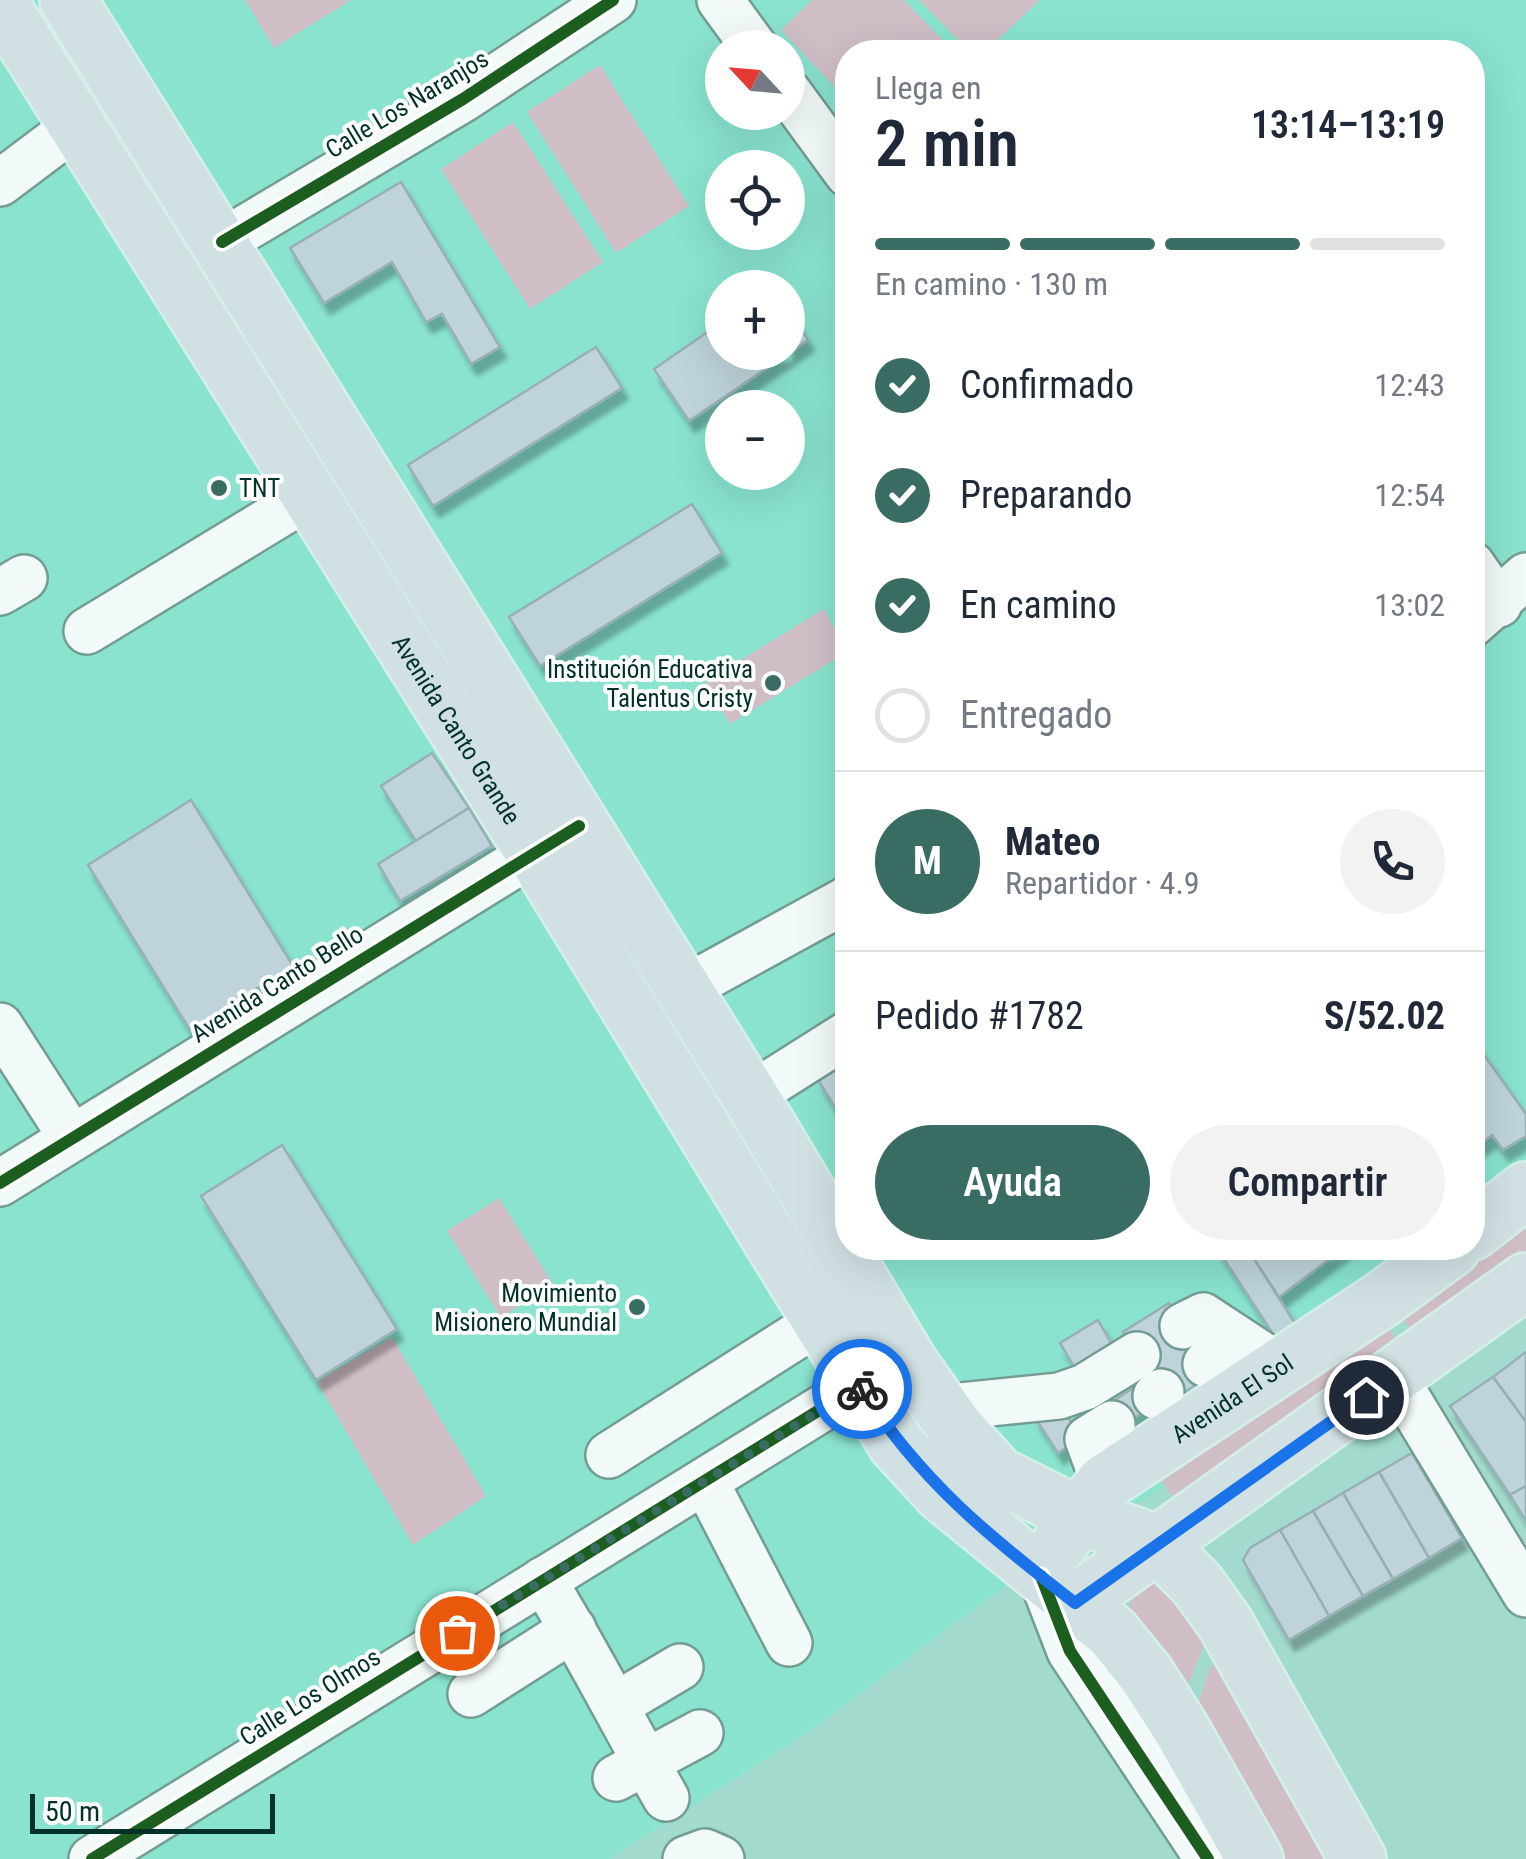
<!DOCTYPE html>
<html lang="es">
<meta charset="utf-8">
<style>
body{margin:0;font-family:"Roboto Condensed",sans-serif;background:#f2f2f3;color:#1f2937;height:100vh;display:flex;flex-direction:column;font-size:38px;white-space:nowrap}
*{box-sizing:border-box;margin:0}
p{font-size:32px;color:#747a83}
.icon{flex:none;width:55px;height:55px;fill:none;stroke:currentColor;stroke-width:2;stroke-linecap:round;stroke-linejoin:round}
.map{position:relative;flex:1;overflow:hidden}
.side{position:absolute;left:835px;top:40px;width:650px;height:1220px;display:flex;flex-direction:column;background:#fff;border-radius:40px;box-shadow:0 10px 40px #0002}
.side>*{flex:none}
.needle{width:65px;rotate:296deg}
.buttons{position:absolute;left:705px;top:30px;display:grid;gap:20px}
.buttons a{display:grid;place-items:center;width:100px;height:100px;border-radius:50%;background:#fff;box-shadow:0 10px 40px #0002;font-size:50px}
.scale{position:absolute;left:30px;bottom:25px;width:245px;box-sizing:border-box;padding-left:10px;border:5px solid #013129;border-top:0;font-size:28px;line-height:35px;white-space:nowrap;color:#013129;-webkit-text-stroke:8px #fdfdfd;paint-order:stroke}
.pin{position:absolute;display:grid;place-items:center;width:85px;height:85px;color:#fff;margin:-42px;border:5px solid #fff;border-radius:50%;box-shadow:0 2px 10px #0007}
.courier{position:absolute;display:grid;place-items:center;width:100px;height:100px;margin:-50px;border:8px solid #1a73e8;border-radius:50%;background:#fff;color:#222;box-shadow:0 2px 12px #0007}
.head em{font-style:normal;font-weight:600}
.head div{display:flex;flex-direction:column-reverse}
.head{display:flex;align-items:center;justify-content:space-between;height:170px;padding:0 40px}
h1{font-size:65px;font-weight:600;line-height:75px}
.bar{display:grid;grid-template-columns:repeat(4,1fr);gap:15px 10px;align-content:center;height:120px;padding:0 40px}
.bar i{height:12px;border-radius:8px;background:#e0e1e3}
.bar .selected{background:#396c63}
.bar p{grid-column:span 4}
.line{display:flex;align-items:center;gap:25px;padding:0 40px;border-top:2px solid #e0e1e3}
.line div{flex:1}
.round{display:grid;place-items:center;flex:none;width:105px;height:105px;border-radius:52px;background:#f2f2f3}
ol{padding:0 40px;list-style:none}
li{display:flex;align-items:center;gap:30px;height:110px}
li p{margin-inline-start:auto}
li .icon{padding:10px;border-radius:50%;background:#396c63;color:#fff;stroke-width:4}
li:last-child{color:#747a83}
li i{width:55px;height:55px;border:5px solid #e0e1e3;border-radius:50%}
.primary-button{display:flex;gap:20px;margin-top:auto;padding:20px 40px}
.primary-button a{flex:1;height:115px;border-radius:60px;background:#396c63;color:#fff;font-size:40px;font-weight:600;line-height:115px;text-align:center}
.primary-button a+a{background:#f2f2f3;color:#1f2937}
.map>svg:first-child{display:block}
</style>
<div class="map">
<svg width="1526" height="1859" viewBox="0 0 1526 1859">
<defs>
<filter id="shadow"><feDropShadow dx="6" dy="11" stdDeviation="2.5" flood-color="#0004"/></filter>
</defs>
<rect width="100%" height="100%" fill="#a2dbce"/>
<path fill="#89e3cf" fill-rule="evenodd" d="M0 0H1526V1219L1257 1430 1019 1576 805 1734 609 1859H0ZM722 48H788V112H722ZM848 52H1472V1248H848ZM722 168H788V232H722ZM722 288H788V352H722ZM722 408H788V472H722Z"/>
<g fill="#d0bec7">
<path d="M245 0H351L274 48Z"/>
<path d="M812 0H904L954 52H848L847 100 781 30Z"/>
<path d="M919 0H1040L985 52H970Z"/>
<path d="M600 65 689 206 616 253 527 112Z"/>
<path d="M513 122 603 262 530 309 441 169Z"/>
<path d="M824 609 847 652 730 724 705 682Z"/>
<path d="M499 1198 553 1284 501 1318 447 1231Z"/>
<path d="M1526 1208V1268L1417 1338 1401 1317Z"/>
<path d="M1387 1327 1402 1349 1186 1501 1173 1497 1162 1483 1164 1469Z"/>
<path d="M392 1337 486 1496 413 1545 317 1382Z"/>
<path d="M1147 1580 1175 1585 1206 1640 1185 1693 1129 1614 1132 1589Z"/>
<path d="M1218 1661 1345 1859H1267L1193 1722 1209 1669Z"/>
</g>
<g fill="#bed4da" stroke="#99afb6" stroke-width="2.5" filter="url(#shadow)">
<path d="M401 182 500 347 471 364 442 314 426 322 392 262 324 303 290 248Z"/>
<path d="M788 309 808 340 689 421 654 369 722 322V352H788Z"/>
<path d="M596 347 622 388 433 506 408 465Z"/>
<path d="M692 504 722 553 540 666 509 617Z"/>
<path d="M432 753 469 808 416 841 381 786Z"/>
<path d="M191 800 293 966 190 1030 88 865Z"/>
<path d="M469 808 492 846 400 901 378 864Z"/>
<path d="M1472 1038 1526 1114V1136L1503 1150 1492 1135 1472 1150Z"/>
<path d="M848 1060V1128L818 1080Z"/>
<path d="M282 1145 397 1329 316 1380 201 1196Z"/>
<path d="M1217 1248H1247L1296 1325 1275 1337Z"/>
<path d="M1247 1248H1344L1279 1297Z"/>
<path d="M1169 1303 1213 1374 1167 1403 1123 1332Z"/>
<path d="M1098 1320 1116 1352 1079 1375 1060 1343Z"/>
<path d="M1526 1352V1422L1493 1377Z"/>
<path d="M1493 1377 1526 1422V1486L1510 1495 1450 1406Z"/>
<path d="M1146 1379 1159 1401 1116 1431 1102 1409Z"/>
<path d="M1057 1401 1081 1437 1058 1453 1034 1416Z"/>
<path d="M1412 1453 1462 1538 1429 1558 1379 1472Z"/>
<path d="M1379 1472 1429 1558 1393 1579 1343 1493Z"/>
<path d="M1526 1486V1521L1510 1495Z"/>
<path d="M1343 1493 1393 1579 1363 1596 1313 1511Z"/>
<path d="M1313 1511 1363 1596 1329 1616 1280 1530Z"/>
<path d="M1280 1530 1329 1616 1289 1640 1243 1560 1250 1548Z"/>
</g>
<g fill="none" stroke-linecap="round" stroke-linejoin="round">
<g stroke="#739c93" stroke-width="50">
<g id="minor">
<path d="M720 0 755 48"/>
<path d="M788 92 848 174"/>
<path d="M0 183 77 125"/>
<path d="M222 242 463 99 613 0"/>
<path d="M1472 565 1499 604"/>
<path d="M0 592 24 578"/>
<path d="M1472 624 1526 576"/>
<path d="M87 631 311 495"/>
<path d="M682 990 848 899"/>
<path d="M0 1026 72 1138"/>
<path d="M750 1096 848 1034"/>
<path d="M0 1183 564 834"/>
<path d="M1183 1326 1203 1316 1279 1366"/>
<path d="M1206 1364 1241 1342"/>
<path d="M1395 1378 1526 1594"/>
<path d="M1156 1396 1161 1392"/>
<path d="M941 1408 1059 1396 1085 1387 1137 1355"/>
<path d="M609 1455 820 1321"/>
<path d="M705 1481 789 1643"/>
<path d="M1104 1483 1088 1439 1112 1424"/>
<path d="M1041 1576 1070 1651 1208 1859"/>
<path d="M543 1580C587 1651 624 1725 666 1798"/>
<path d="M471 1694 573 1629"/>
<path d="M616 1705 680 1667"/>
<path d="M616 1778 700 1733"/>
<path d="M92 1859 860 1385"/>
<path d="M686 1859 705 1852 721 1859"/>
</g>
</g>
<g stroke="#d5efe9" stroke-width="60">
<g id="major">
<path d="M68 0 750 1096 909 1362 955 1427 998 1475 1078 1515 1156 1543 1197 1584 1225 1623 1358 1859"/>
<path id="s1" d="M0 3 533 851 896 1444 942 1494 1112 1632 1147 1675 1180 1727 1255 1859"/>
<path d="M1472 1232 1526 1190"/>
<path id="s2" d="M1060 1543 1104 1483 1381 1300 1452 1248"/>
<path d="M1075 1603 1526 1281"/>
</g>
</g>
<use href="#minor" stroke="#f1faf8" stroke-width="45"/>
<use href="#major" stroke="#d1e1e3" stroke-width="55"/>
<g stroke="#fdfdfd" stroke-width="19">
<g id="cycleway">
<path d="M222 242 463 99 613 0"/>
<path d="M0 1183 579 826"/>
<path d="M1041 1576 1070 1651 1208 1859"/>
<path d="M92 1859 860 1385"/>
</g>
</g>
<use href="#cycleway" stroke="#1b5e20" stroke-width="12"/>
</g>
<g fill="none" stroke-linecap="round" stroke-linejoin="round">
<path stroke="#396c63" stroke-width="10" stroke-dasharray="0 18" d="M457 1633 860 1386 862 1389"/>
<path stroke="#1a73e8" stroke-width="12" d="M862 1389C919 1480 991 1538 1075 1603L1366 1397"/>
</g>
<g fill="#396c63" stroke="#fdfdfd" stroke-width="4">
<circle cx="219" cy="488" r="10"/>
<circle cx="773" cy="683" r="10"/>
<circle cx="637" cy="1307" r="10"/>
</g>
<g text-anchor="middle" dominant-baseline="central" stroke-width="8" stroke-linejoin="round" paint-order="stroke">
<g font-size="25" fill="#013129" stroke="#fdfdfd">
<text transform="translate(407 104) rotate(-31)">Calle Los Naranjos</text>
<text stroke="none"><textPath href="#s1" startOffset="858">Avenida Canto Grande</textPath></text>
<text transform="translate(277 984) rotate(-32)">Avenida Canto Bello</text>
<text stroke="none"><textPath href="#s2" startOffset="228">Avenida El Sol</textPath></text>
<text transform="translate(310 1697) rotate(-32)">Calle Los Olmos</text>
</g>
<g font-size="25" fill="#013129" stroke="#fdfdfd" text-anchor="end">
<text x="239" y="488" text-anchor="start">TNT</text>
<text x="753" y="669">Institución Educativa<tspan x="753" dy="29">Talentus Cristy</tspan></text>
<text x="617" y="1293">Movimiento<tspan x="617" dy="29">Misionero Mundial</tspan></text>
</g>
</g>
</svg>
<div class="buttons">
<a><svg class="needle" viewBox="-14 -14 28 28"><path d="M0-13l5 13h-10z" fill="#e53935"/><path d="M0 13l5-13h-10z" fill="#747a83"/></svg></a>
<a><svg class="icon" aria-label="locate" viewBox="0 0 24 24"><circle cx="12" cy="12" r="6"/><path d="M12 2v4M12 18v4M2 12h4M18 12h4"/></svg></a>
<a>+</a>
<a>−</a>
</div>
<div class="scale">50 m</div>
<div class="pin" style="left:457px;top:1633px;background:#ea580c"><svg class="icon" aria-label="bag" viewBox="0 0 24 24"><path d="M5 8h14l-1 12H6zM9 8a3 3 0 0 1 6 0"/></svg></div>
<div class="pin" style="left:1366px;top:1397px;background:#1f2937"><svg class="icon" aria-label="home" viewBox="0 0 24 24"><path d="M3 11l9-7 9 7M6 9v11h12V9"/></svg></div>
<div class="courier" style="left:862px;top:1389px"><svg class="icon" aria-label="bike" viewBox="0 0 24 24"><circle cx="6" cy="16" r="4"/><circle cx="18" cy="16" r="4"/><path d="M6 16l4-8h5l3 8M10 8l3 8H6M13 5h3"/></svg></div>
<section class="side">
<div class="head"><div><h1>2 min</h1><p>Llega en</p></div><em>13:14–13:19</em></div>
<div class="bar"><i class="selected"></i><i class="selected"></i><i class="selected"></i><i></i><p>En camino · 130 m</p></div>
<ol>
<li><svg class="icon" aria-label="check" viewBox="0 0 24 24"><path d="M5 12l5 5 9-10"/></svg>Confirmado<p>12:43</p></li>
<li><svg class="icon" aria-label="check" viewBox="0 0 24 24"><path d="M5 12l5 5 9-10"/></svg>Preparando<p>12:54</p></li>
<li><svg class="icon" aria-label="check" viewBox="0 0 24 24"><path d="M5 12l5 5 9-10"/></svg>En camino<p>13:02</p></li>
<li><i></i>Entregado</li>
</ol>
<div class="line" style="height:180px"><b class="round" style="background:#396c63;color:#fff">M</b><div><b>Mateo</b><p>Repartidor · 4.9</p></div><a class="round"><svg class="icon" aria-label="phone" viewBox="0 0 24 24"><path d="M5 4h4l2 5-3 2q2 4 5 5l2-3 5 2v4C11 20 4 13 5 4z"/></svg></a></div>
<div class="line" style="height:130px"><div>Pedido #1782</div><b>S/52.02</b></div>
<div class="primary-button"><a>Ayuda</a><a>Compartir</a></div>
</section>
</div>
